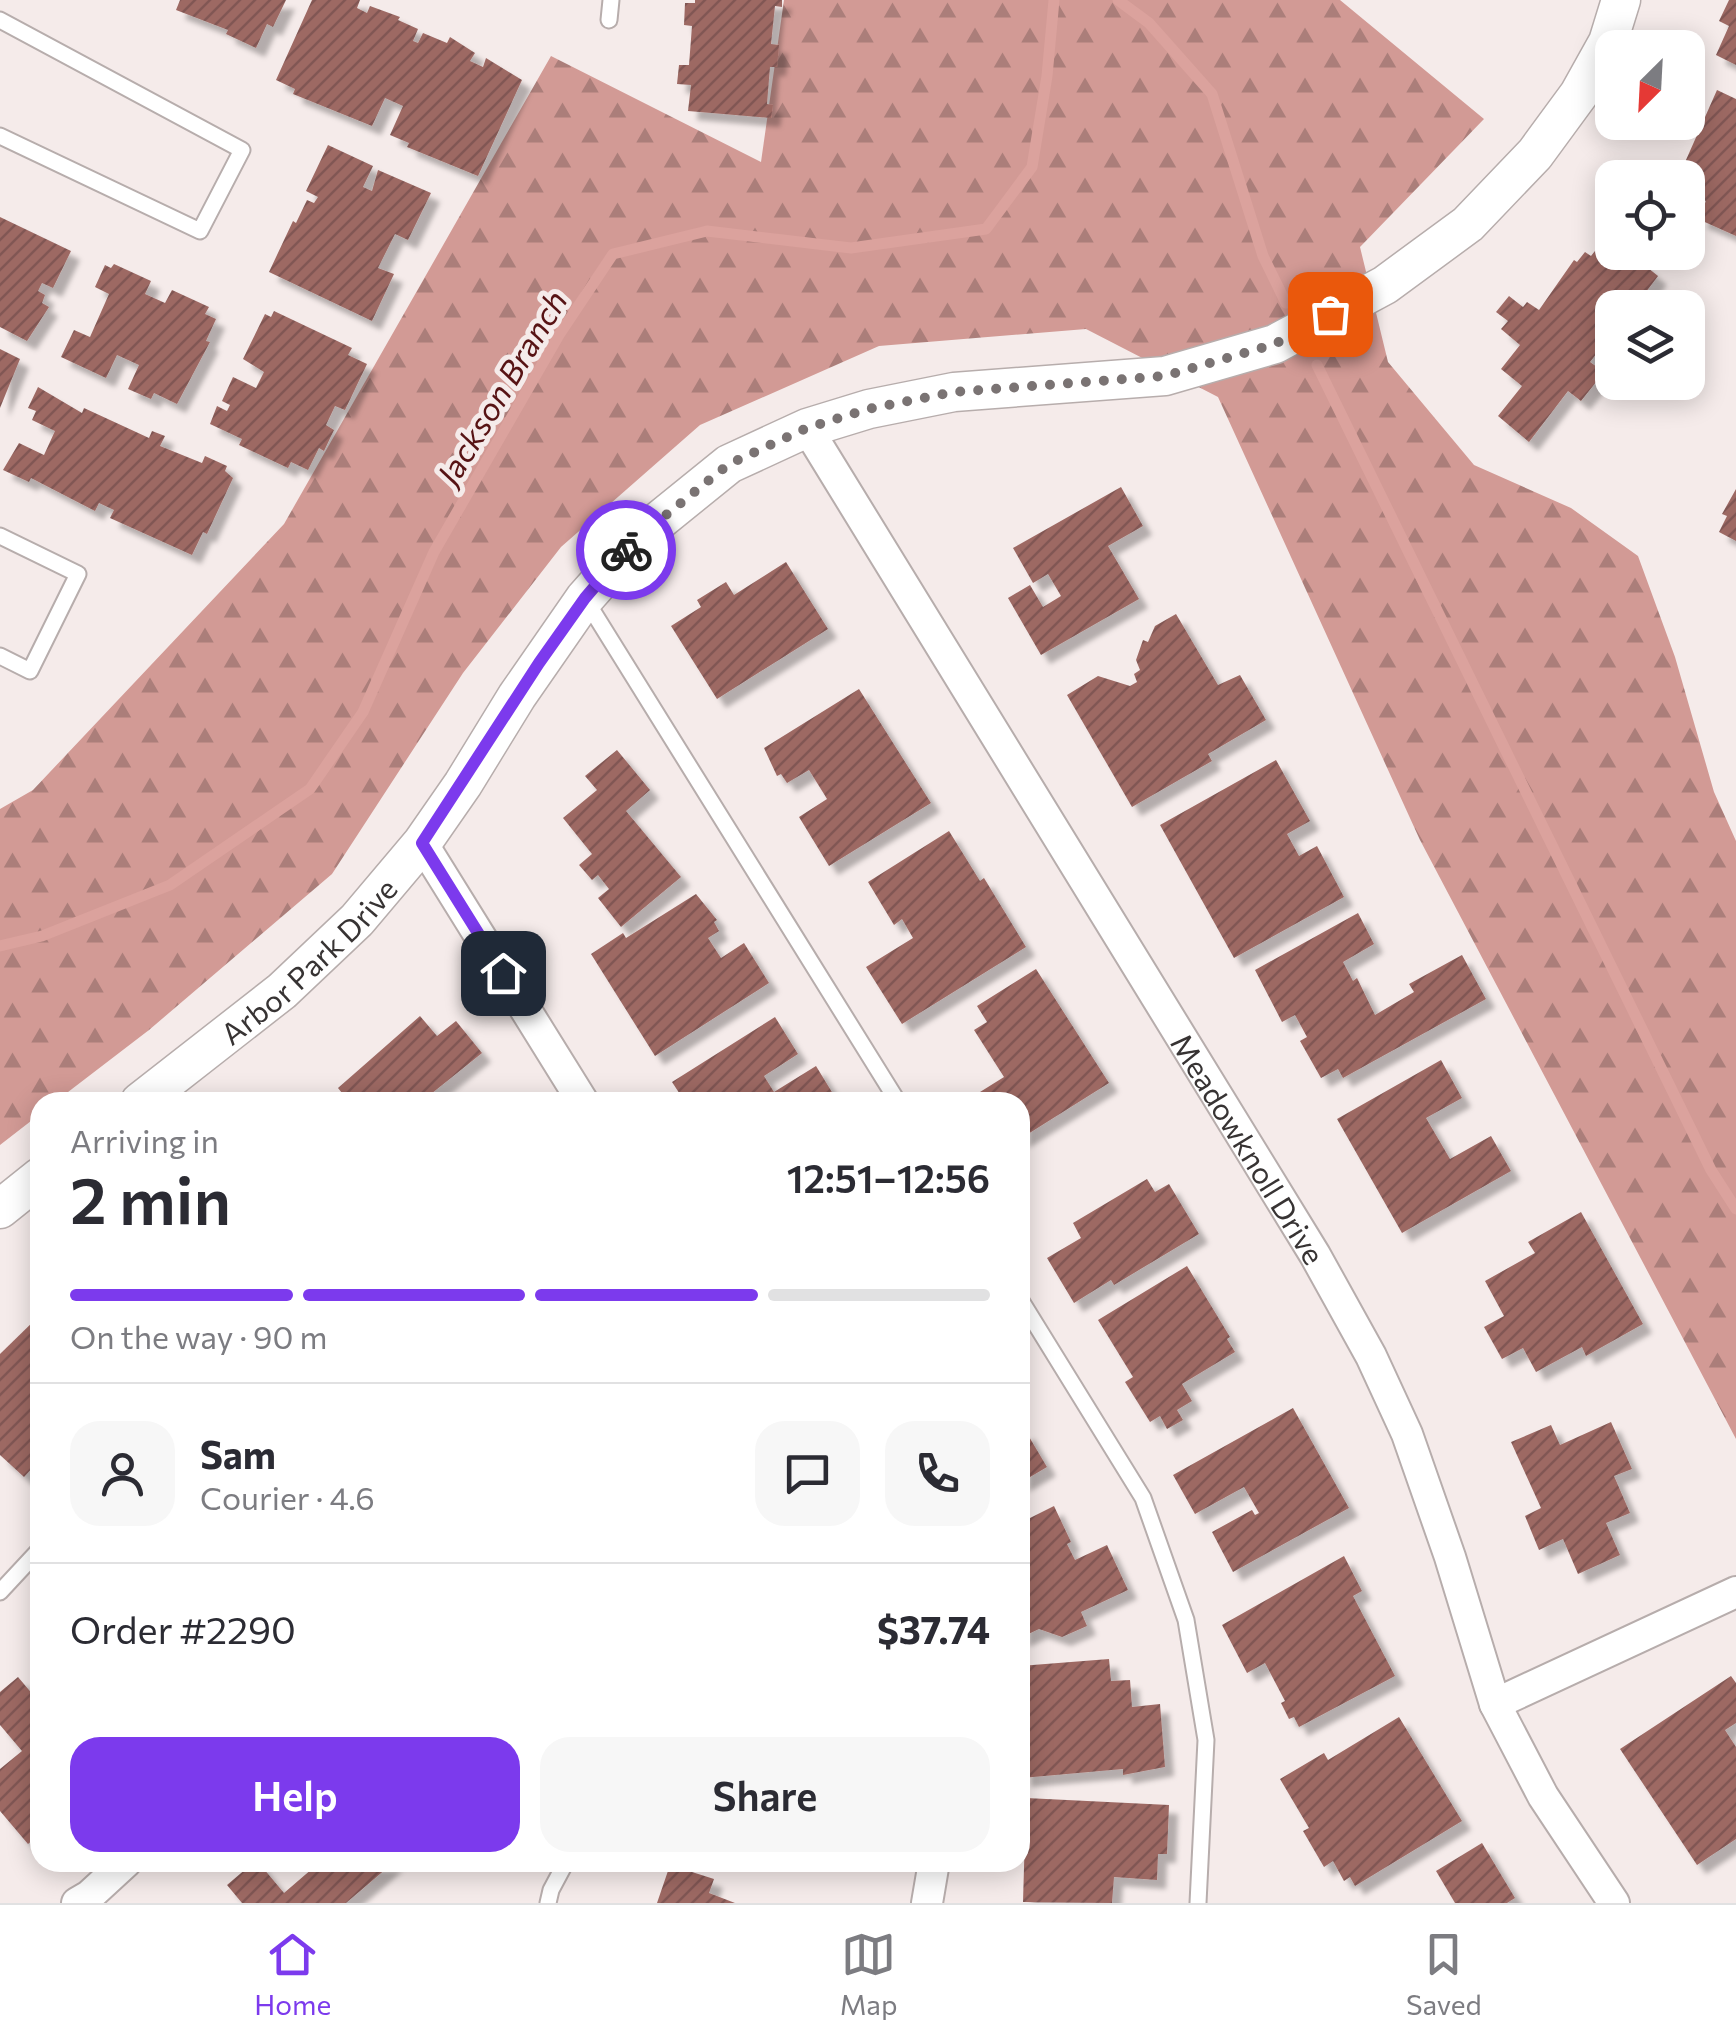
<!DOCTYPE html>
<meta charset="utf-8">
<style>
body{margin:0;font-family:Commissioner,sans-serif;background:#f7f7f7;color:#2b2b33;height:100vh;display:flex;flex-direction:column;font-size:38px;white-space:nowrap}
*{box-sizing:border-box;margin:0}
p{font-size:32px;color:#7c7c81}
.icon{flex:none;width:55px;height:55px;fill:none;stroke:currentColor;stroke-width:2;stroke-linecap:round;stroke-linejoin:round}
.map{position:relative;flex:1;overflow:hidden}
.side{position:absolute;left:30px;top:1092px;width:1000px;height:780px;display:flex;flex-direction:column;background:#fff;border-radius:30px;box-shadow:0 5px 25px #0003}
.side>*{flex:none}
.needle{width:65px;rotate:204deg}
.controls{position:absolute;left:1595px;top:30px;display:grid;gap:20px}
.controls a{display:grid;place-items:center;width:110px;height:110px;border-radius:20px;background:#fff;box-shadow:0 5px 25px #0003;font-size:50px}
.pin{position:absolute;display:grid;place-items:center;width:85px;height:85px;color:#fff;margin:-42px;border-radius:20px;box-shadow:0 5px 15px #0006}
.courier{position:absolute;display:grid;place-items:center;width:100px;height:100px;margin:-50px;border:8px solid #7c3aed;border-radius:50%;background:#fff;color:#222;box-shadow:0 2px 12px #0007}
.head em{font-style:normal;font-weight:600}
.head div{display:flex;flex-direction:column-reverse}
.head{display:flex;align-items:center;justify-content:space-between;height:170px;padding:0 40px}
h1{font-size:65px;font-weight:600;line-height:75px}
.bar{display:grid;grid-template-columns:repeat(4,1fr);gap:15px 10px;align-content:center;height:120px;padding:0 40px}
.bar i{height:12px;border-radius:8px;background:#e1e1e2}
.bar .current{background:#7c3aed}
.bar p{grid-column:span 4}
.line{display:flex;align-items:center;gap:25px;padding:0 40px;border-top:2px solid #e1e1e2}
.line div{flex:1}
.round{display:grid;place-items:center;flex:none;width:105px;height:105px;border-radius:30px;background:#f7f7f7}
.button{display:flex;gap:20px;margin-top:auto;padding:20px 40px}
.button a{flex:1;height:115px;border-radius:30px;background:#7c3aed;color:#fff;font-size:40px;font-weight:600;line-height:115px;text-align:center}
.button a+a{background:#f7f7f7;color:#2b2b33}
.menu{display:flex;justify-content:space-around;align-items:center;height:140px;border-top:2px solid #e1e1e2;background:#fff;font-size:28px;color:#7c7c81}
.menu a{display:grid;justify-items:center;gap:5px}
.menu .current{color:#7c3aed}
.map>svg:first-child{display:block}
</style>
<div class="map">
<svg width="1736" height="1903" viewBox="0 0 1736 1903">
<defs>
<pattern id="forest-firs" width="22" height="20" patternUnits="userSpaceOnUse" patternTransform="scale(2.5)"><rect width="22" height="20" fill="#d29a95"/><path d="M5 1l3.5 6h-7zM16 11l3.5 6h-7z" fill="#ab7e7a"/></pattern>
<pattern id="building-hatch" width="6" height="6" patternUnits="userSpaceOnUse" patternTransform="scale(2.5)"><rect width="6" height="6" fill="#9d6964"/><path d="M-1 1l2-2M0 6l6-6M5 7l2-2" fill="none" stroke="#815753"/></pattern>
<filter id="shadow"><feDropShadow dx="9" dy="9" stdDeviation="2.5" flood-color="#0004"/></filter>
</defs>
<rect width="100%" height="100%" fill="#f5ebea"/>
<path fill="url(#forest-firs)" d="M784 0H1340L1484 119 1360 247 1388 362 1474 465 1571 508 1638 556 1675 657 1714 792 1736 841V1439L1420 840 1218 397 1086 329 879 346 700 425 561 547 463 673 332 874 149 1030 55 1102H40V1114L0 1145V809L33 790 284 524 551 56 761 162Z"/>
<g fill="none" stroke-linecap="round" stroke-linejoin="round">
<g stroke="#dba29d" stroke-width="11">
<path d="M1118 0 1149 23 1212 94 1263 256 1286 303"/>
<path d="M1317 365 1711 1170 1736 1209"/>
<path d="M0 946 42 936 170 885 310 789 363 712 434 552 559 335 613 254 707 231 851 248 986 229 1032 167 1047 76 1054 0"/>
</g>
</g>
<g fill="url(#building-hatch)" filter="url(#shadow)">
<path d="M180 0H286L273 27 267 24 256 48 226 34 228 30 176 10Z"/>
<path d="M312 0H360L357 8 367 13 370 6 400 17 398 20 418 29 413 41 418 43 423 33 447 43 450 37 475 53 470 61 483 67 486 58 522 80 478 176 407 147 409 143 390 135 403 106 385 98 372 126 293 94 295 89 276 80Z"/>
<path d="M695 0H782V7L775 6 771 44 779 45 777 67H770L767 104 773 105 771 118 688 111 691 85 677 84 679 65H689L692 26 684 25 685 3H695Z"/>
<path d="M1729 0H1736V65L1716 55 1729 26 1719 21Z"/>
<path d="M1717 90 1736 99V236L1698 219 1706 201 1688 193V178H1678Z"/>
<path d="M328 145 373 166 363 187 372 191 378 170 431 193 408 240 395 234 378 268 394 274 372 321 269 272 293 221 296 223 307 200 314 203 318 197 306 191Z"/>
<path d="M0 217 71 251 53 288 42 283 38 291 45 295 42 303 49 307 27 341 0 327Z"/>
<path d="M1607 236 1612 240V252H1628L1658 276 1634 308H1612V334L1590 362 1604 372 1581 401 1568 391 1529 442 1498 416 1522 386 1501 369 1520 345 1501 329 1508 321 1496 312 1509 296 1523 307 1527 302 1539 310 1574 260 1577 262 1585 252 1591 256Z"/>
<path d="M114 264 151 281 145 294 165 303 172 290 209 307 205 314 216 319 206 341 210 342 177 404 154 393 151 399 128 389 139 365 117 355 106 378 61 357 74 330 90 337 109 294 95 287 105 265 111 268Z"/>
<path d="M274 311 352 348 348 355 367 364 345 410 335 406 326 425 334 430 324 451 319 448 308 470 291 462 288 468 239 445 242 439 210 424 217 406 227 411 230 405 222 401 233 377 256 388 264 372 243 359 265 314 271 317Z"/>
<path d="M0 349 20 359 0 408Z"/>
<path d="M38 387 82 413 84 408 149 438 152 431 165 436 160 446 202 463 205 456 227 466 225 471 233 478 207 534 203 532 192 555 110 518 114 510 99 503 95 511 31 478 29 482 3 470 19 443 44 455 55 431 32 420 36 411 28 408Z"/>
<path d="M1121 487 1143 526 1108 546 1139 599 1041 655 1008 598 1030 585 1043 607 1061 596 1048 574 1033 583 1013 548Z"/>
<path d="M1736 489V541L1719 532 1727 516 1722 514Z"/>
<path d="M786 562 828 629 717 699 671 626 701 607 697 600 726 582 734 595Z"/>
<path d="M1176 614 1218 685 1240 675 1266 720 1208 754 1212 761 1132 807 1067 695 1098 676 1130 686 1137 682 1134 674 1140 670 1136 660 1143 640 1148 642 1155 626Z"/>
<path d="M859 689 931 803 829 866 799 817 827 799 824 794 809 770 787 783 781 774 777 776 764 748Z"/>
<path d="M617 750 650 790 626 811 681 877 621 927 598 898 609 889 598 875 592 880 579 865 592 854 563 818 597 790 585 776Z"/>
<path d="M1276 760 1310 821 1287 834 1299 856 1317 846 1344 897 1234 958 1160 825Z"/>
<path d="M949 831 980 881 984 878 1026 947 902 1024 866 967 913 938 902 919 894 925 868 882Z"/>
<path d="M696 894 717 920 714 922 719 931 708 938 721 958 744 943 769 983 655 1056 591 954 623 933 626 938Z"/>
<path d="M1358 913 1374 944 1343 962 1353 981 1357 978 1375 1015 1414 992 1409 984 1462 955 1486 999 1343 1078 1338 1069 1321 1078 1300 1041 1307 1037 1295 1015 1282 1022 1255 970Z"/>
<path d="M1036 969 1109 1083 1020 1139V1102H964L1004 1077 974 1030 987 1022 977 1006Z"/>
<path d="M420 1016 437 1036 456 1021 482 1053 421 1102H349L338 1088Z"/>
<path d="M775 1017 798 1054 764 1076 774 1092 816 1066 838 1102H685L672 1082Z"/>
<path d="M1441 1060 1462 1098 1426 1118 1450 1159 1491 1136 1511 1171 1402 1233 1337 1119Z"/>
<path d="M1147 1179 1155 1192 1169 1184 1199 1234 1114 1285 1111 1280 1074 1303 1047 1258 1081 1238 1073 1223Z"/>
<path d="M1581 1212 1643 1324 1586 1356 1582 1347 1536 1372 1523 1348 1502 1359 1484 1327 1504 1316 1485 1281 1535 1253 1528 1242Z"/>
<path d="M1187 1266 1230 1337 1227 1339 1235 1352 1182 1384 1192 1401 1177 1410 1183 1420 1167 1429 1160 1416 1150 1422 1125 1382 1133 1377 1098 1320Z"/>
<path d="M40 1315V1460L24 1477 0 1455V1354Z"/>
<path d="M1293 1408 1349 1508 1233 1572 1212 1532 1252 1510 1255 1515 1259 1513 1244 1487 1195 1514 1173 1475Z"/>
<path d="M1611 1422 1632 1469 1614 1476 1630 1513 1606 1523 1620 1555 1578 1574 1563 1539 1539 1550 1525 1516 1541 1508 1511 1442 1551 1425 1560 1445Z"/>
<path d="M1025 1430 1047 1467 1020 1483V1433Z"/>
<path d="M1054 1506 1071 1542 1067 1544 1075 1560 1107 1545 1128 1590 1081 1612 1087 1626 1062 1637 1039 1629 1020 1638V1523Z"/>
<path d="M1344 1556 1362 1591 1353 1596 1395 1676 1299 1727 1294 1717 1289 1719 1281 1703 1285 1701 1265 1663 1247 1673 1222 1625Z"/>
<path d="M1109 1659 1111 1681 1130 1680 1132 1707 1160 1704 1165 1767 1123 1775V1769L1022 1778 1020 1666Z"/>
<path d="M1731 1676 1736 1683V1723L1725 1730 1736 1747V1839L1697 1865 1620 1749Z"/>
<path d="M18 1677 40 1703V1834L28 1844 0 1811V1769L22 1751 0 1725V1692Z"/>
<path d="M1399 1717 1462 1821 1355 1886 1350 1877 1344 1881 1333 1861 1324 1867 1303 1831 1309 1828 1280 1779 1324 1753 1328 1760Z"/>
<path d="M1026 1798 1169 1805 1167 1854H1158L1157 1880 1114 1877 1112 1903 1023 1902Z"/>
<path d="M1482 1843 1515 1898 1507 1903H1455L1436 1871Z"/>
<path d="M254 1862H258L284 1893 320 1862H394L346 1903H242L227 1885Z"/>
<path d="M670 1865 714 1879 709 1893 735 1903H657Z"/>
</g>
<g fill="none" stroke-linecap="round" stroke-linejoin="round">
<g stroke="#b7adac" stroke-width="19">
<g id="service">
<path d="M0 20 242 150 200 231 0 136"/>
<path d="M609 20 611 0"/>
<path d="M0 536 78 574 30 671 0 656"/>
<path d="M587 602 898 1102"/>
<path d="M1020 1299 1143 1498 1186 1620 1206 1740 1198 1903"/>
<path d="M0 1592 40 1549"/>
<path d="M548 1903 551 1890 566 1862"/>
</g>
</g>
<g stroke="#b7adac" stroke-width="34">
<g id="minor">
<path id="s1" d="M807 428 1315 1255 1371 1356 1407 1434 1450 1557 1495 1704 1543 1796 1614 1903"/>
<path d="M422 843 583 1102"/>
<path d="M1495 1704 1736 1592"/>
<path d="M77 1903 89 1896 126 1862"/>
<path d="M927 1903 934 1862"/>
</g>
</g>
<g stroke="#b7adac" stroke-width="41">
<g id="tertiary">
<path id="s2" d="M140 1102 282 991 357 920 422 843 463 784 517 696 585 598 640 536 729 464 807 428 869 409 954 392 1165 376 1275 344 1385 285 1468 224 1535 154 1579 94 1608 42 1621 0"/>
<path d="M0 1209 40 1177"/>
</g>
</g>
<use href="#service" stroke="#fff" stroke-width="15"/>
<use href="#minor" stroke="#fff" stroke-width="30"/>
<use href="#tertiary" stroke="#fff" stroke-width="38"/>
</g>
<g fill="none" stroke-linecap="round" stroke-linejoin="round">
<path stroke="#7a7373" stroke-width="10" stroke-dasharray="0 18" d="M626 550 640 536 729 464 807 428 868 409 954 392 1165 376 1275 344 1330 314"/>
<path stroke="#7c3aed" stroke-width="12" d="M503 973 422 843 539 663 585 598 626 550"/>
</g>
<g text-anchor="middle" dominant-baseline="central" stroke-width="10" stroke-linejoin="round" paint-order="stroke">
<g font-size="30" fill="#373333" stroke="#f5ebea">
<text stroke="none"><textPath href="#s2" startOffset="220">Arbor Park Drive</textPath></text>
<text stroke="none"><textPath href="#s1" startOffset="845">Meadowknoll Drive</textPath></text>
</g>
<g font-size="32" font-style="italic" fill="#571314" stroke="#f5ebea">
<text transform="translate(501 387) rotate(-59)">Jackson Branch</text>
</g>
</g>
</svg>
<div class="controls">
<a><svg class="needle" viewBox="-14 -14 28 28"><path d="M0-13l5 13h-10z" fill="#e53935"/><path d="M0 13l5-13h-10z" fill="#7c7c81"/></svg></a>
<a><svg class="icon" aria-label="locate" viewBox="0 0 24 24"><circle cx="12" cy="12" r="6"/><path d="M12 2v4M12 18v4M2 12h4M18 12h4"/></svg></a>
<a><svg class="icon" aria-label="layers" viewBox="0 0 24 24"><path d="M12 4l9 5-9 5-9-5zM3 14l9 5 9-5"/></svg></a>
</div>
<div class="pin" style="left:1330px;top:314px;background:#ea580c"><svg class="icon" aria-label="bag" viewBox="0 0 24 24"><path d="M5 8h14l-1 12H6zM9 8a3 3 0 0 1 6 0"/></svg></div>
<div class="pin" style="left:503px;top:973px;background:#1f2937"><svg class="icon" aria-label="home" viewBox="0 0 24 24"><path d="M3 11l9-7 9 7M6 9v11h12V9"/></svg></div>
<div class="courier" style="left:626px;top:550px"><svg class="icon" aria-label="bike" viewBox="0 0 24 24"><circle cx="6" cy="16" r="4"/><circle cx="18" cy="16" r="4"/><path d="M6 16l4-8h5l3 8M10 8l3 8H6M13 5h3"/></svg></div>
<section class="side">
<div class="head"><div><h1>2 min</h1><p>Arriving in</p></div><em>12:51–12:56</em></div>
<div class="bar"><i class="current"></i><i class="current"></i><i class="current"></i><i></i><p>On the way · 90 m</p></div>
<div class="line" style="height:180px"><a class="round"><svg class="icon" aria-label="person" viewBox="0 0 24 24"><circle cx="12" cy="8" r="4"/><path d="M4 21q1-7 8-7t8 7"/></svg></a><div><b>Sam</b><p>Courier · 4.6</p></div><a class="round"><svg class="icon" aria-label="chat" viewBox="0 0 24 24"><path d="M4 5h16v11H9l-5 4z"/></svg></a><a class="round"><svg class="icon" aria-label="phone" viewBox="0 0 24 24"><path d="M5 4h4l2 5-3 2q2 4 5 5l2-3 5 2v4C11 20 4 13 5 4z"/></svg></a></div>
<div class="line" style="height:130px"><div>Order #2290</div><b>$37.74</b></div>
<div class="button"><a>Help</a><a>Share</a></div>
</section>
</div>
<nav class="menu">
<a class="current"><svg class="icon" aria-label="home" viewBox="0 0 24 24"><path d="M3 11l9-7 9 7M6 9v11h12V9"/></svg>Home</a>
<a><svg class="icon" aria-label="map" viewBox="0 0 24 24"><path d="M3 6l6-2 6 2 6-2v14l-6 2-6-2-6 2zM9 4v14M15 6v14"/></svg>Map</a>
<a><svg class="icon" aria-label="saved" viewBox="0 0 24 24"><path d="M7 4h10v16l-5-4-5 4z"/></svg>Saved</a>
</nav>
